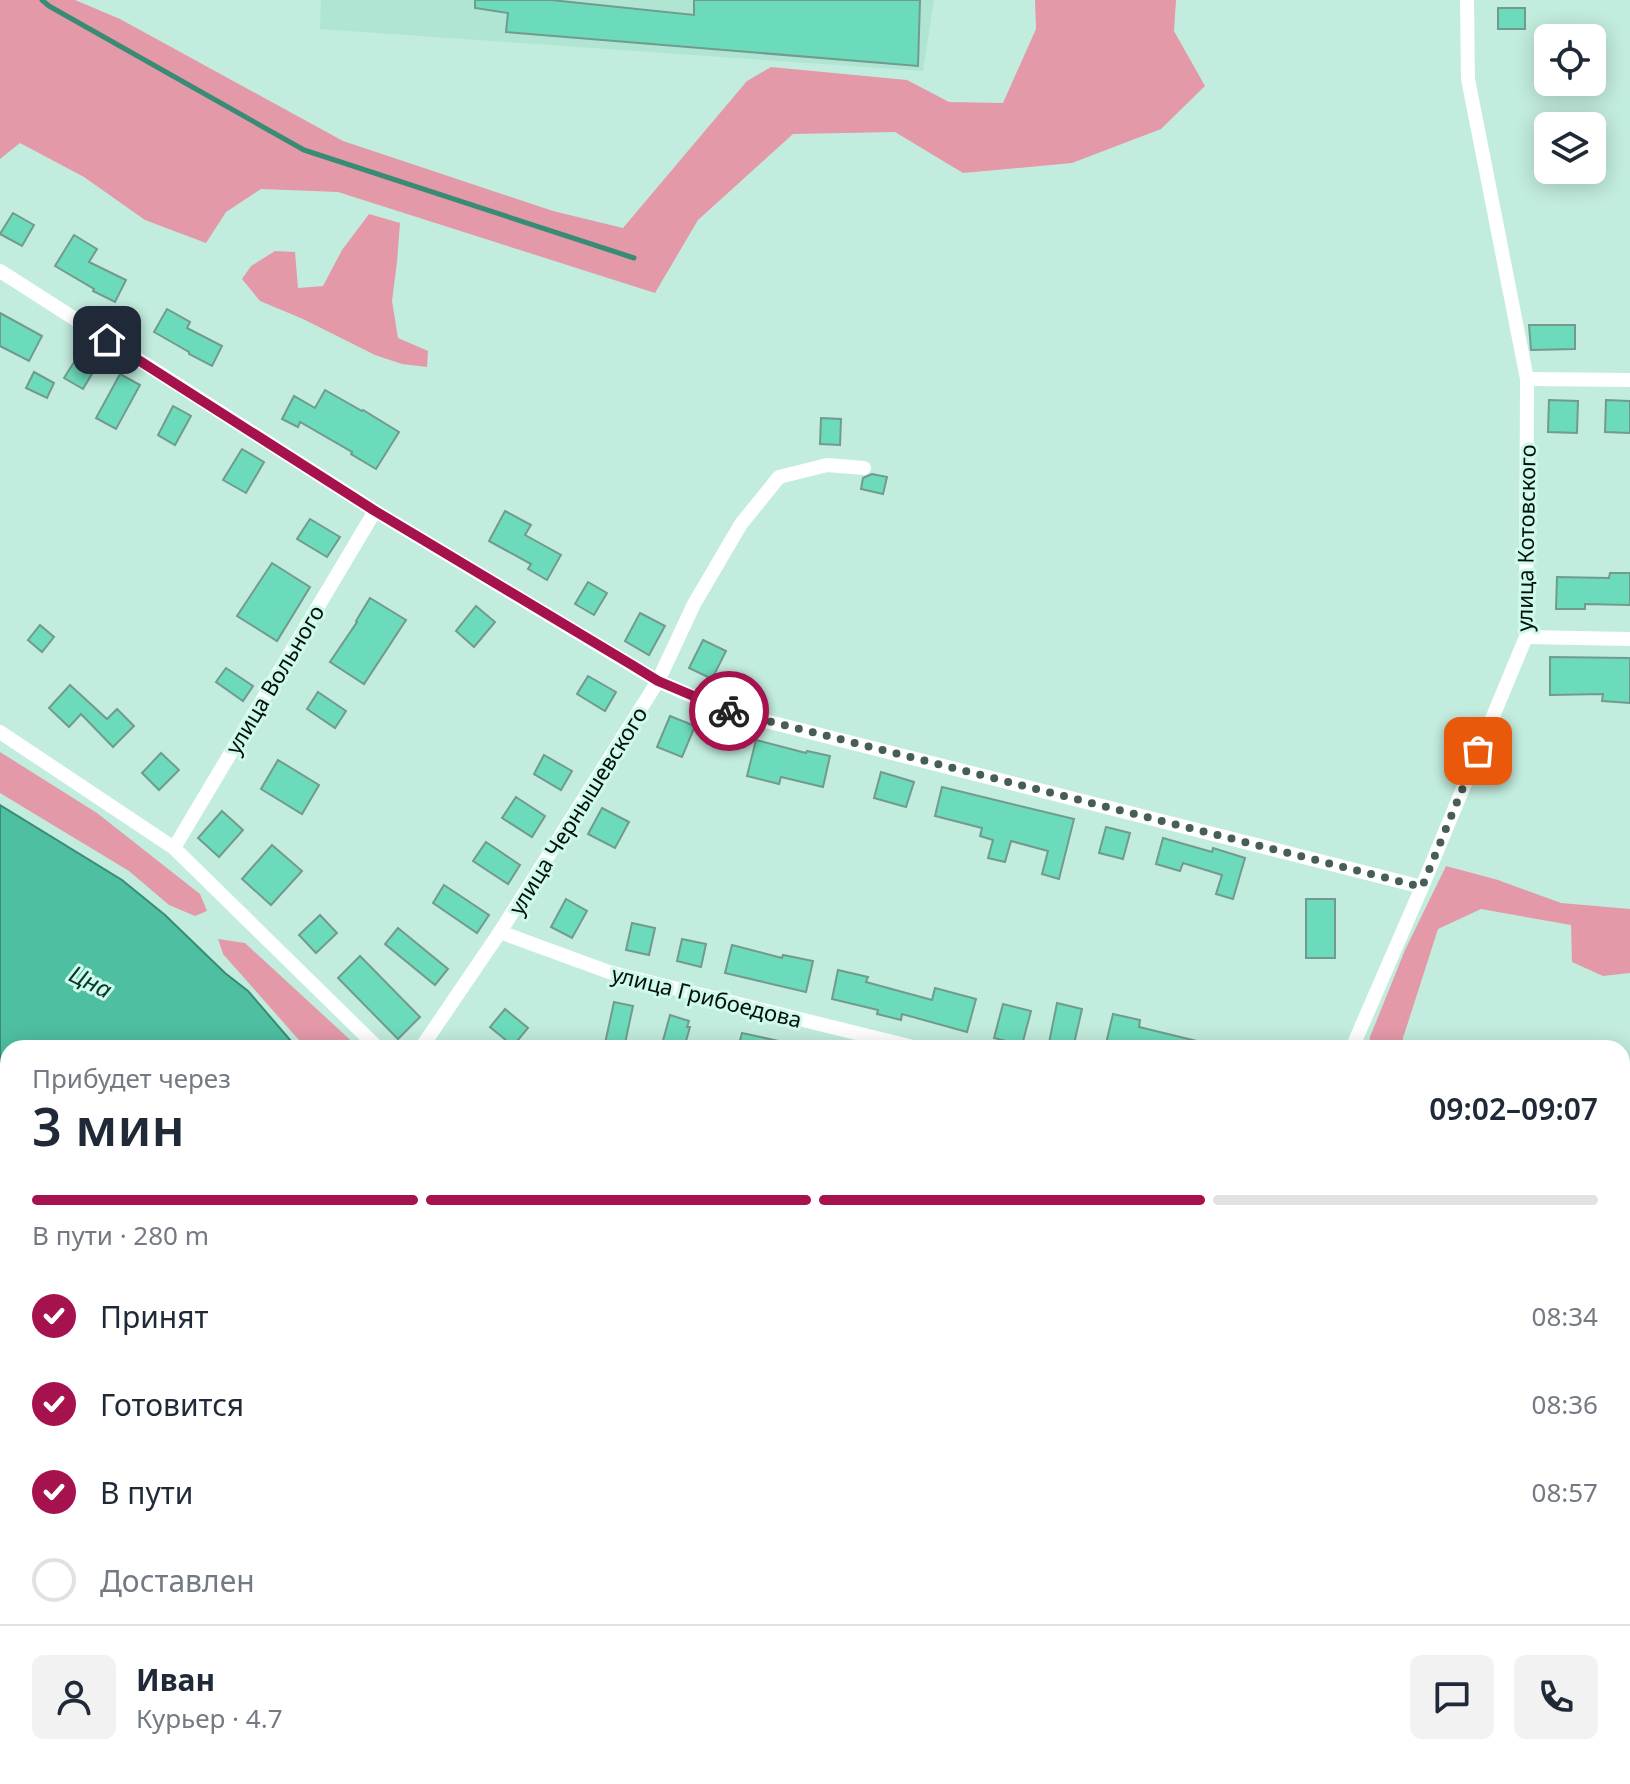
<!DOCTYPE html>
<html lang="ru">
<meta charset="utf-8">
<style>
body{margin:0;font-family:"Noto Sans",sans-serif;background:#f2f2f3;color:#1f2937;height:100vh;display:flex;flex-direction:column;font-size:30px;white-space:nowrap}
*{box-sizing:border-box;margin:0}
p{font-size:26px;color:#747a83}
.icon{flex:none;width:44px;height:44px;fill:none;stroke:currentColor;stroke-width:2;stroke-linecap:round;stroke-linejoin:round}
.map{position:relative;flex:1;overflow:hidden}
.drawer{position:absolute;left:0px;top:1040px;width:1630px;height:744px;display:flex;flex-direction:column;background:#fff;border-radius:24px 24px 0 0;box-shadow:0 4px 20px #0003}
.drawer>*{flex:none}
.controls{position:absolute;left:1534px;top:24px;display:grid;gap:16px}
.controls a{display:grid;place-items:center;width:72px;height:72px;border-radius:12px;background:#fff;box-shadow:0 4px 20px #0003;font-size:40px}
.pin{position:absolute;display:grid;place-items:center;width:68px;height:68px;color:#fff;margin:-34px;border-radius:16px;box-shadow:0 4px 12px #0006}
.courier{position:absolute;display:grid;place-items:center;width:80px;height:80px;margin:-40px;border:6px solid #a6124d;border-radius:50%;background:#fff;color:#222;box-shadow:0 2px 10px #0007}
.headline em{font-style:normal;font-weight:600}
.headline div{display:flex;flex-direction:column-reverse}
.headline{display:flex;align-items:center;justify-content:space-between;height:136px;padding:0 32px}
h1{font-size:52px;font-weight:600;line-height:60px}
.bar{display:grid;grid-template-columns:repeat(4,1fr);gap:12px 8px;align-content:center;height:96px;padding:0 32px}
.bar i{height:10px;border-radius:6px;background:#e0e1e3}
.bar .active{background:#a6124d}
.bar p{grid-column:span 4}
.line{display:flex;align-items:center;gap:20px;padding:0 32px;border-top:2px solid #e0e1e3}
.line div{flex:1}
.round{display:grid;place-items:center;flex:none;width:84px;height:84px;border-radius:12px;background:#f2f2f3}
ol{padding:0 32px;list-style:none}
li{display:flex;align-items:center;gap:24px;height:88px}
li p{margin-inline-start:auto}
li .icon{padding:8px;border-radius:50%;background:#a6124d;color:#fff;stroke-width:4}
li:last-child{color:#747a83}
li i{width:44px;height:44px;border:4px solid #e0e1e3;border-radius:50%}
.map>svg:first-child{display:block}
</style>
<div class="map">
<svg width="1630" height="1784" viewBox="0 0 1630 1784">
<rect width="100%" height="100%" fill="#c2ecde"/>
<g fill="#b0e4d3">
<path d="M321 0H934L923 71 320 29Z"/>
<path d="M1622 1214 1630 1216V1575L1622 1574Z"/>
</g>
<g fill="#e499a9">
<path d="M0 0H75L120 19 343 141 553 211 623 228 747 81 771 67 907 80 949 102 1003 103 1036 29 1035 0H1176L1174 31 1205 86 1161 129 1072 163 963 173 895 132 793 134 698 220 655 293 338 192 261 189 226 212 206 243 145 220 84 177 20 143 0 159Z"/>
<path d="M369 214 400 223 397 262 392 301 398 338 428 351 427 367 402 364 375 355 303 319 260 301 242 279 251 266 275 251 295 252 298 288 323 286 342 250Z"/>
<path d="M0 752 97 813 200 894 207 911 195 916 169 905 129 871 0 793Z"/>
<path d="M1446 866 1498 880 1561 903 1630 909V973L1603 976 1572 962 1571 925 1481 909 1438 929 1403 1038V1048H1369L1370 1037 1405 950Z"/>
<path d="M218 939 245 943 359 1048H306L223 954Z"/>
<path d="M1630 1720V1784H1244L1223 1776H1622V1722Z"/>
</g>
<g fill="#4ebfa0" stroke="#388b74" stroke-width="2">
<path d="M0 805 122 880 165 915 225 973 248 991 297 1048H8V1090L0 1084Z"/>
<path d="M754 1776H1223L1244 1784H768Z"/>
</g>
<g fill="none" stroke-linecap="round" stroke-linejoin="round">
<path stroke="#388b74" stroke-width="5" d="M42 0 49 6 304 150 634 258"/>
</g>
<g fill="#6cdbbb" stroke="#729a8d" stroke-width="2">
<path d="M475 0H551L694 15V0H920L918 66 506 32 508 13 475 8Z"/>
<rect x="1498" y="8" width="27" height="21"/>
<path d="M13 213 34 225 22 246 0 234Z"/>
<path d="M74 235 97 249 89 262 126 280 115 302 93 291 94 289 55 266Z"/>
<path d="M167 309 190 322 187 328 222 346 212 366 189 354V352L154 332Z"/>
<path d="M0 313 42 336 29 361 0 346Z"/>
<path d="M1529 325H1575V349L1531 350Z"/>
<path d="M78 356 96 367 83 389 64 378Z"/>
<path d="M34 372 54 383 47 398 26 388Z"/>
<path d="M120 374 140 385 116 429 96 418Z"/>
<path d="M325 390 362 411 363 410 399 432 376 469 351 454 352 452 300 422 298 427 282 419 294 396 315 408Z"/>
<path d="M1549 400 1578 401 1577 433 1548 432Z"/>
<path d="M1606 400 1630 401V433L1605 432Z"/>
<path d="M173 406 191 416 175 445 158 435Z"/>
<path d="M821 418 841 419 840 445 820 444Z"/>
<path d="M242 449 264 462 246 493 223 480Z"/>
<path d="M872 474 887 477 883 494 861 489 863 478Z"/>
<path d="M505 511 531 525 525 535 561 555 547 580 528 569 531 564 489 541Z"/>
<path d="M310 519 340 537 327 557 297 539Z"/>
<path d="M272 563 310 587 277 641 237 616Z"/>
<path d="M1610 573H1630V605L1585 604V609H1556L1557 577 1609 578Z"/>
<path d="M588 582 607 593 594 615 575 604Z"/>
<path d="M370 598 406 620 364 684 330 662 357 622 356 621Z"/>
<path d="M476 606 495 622 474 647 456 631Z"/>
<path d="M640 613 665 626 649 655 625 641Z"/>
<path d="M40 625 54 637 42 652 28 640Z"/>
<path d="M703 640 726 651 712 679 689 668Z"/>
<path d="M1550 657 1630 658V703L1602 701 1603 694 1550 695Z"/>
<path d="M226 668 253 686 243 701 216 682Z"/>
<path d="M588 676 616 692 605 711 577 694Z"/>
<path d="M70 685 107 719 117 709 134 726 113 747 81 714 69 727 49 708Z"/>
<path d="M318 692 346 711 335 728 307 709Z"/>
<path d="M670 716 695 726 682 757 657 747Z"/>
<path d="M756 740 806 753 807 751 830 756 823 787 781 777 779 784 747 776Z"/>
<path d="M161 753 179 770 159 790 142 773Z"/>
<path d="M544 755 572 771 561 790 534 774Z"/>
<path d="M278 760 319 785 302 814 261 789Z"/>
<path d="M881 772 914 782 906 807 874 798Z"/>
<path d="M942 787 1074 819 1059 879 1042 874 1048 851 1011 841 1005 862 988 858 993 840 980 836 982 828 935 816Z"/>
<path d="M516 797 545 816 532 837 502 818Z"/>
<path d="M602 808 629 822 615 848 588 834Z"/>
<path d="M222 811 243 830 219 857 198 838Z"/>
<path d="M1106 827 1130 833 1123 859 1099 853Z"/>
<path d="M1163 838 1212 852 1213 848 1245 858 1233 899 1216 894 1222 875 1183 863 1180 871 1156 864Z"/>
<path d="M486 842 520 865 508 884 473 861Z"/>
<path d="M272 845 302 871 271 905 242 879Z"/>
<path d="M444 885 489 915 477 933 433 903Z"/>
<path d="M566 899 587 911 572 938 551 927Z"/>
<rect x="1306" y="899" width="29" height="59"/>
<path d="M320 915 337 933 316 953 299 935Z"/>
<path d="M632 923 655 928 649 955 626 950Z"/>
<path d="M398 928 448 969 435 985 385 944Z"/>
<path d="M682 939 706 944 701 967 677 961Z"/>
<path d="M732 945 782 958 783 955 813 961 806 992 725 973Z"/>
<path d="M360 956 420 1017 398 1039 338 978Z"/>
<path d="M838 970 868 977 866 982 932 1000 935 988 976 999 967 1032 902 1014 901 1020 877 1014 878 1010 832 999Z"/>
<path d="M614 1002 633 1006 624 1048H604Z"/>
<path d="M1057 1003 1082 1009 1073 1048H1048Z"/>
<path d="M1003 1004 1031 1011 1022 1045 994 1038Z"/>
<path d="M505 1009 528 1028 513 1046 490 1027Z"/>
<path d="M1113 1014 1140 1020 1139 1027 1205 1043 1204 1048H1105Z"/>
<path d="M670 1015 689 1021 687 1027H690L684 1048H661Z"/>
<path d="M742 1033 783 1042 782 1048H738Z"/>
</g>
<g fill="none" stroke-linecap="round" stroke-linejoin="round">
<g stroke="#fff" stroke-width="14">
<path d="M0 271 375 511 658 681 726 711 1422 887"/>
<path d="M1527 379 1630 380"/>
<path d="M1526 637 1630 639"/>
<path d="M0 732 174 848 378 1048"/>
<path d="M174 848 375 511"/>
<path d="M500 932 609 972 917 1048"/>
<path d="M421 1048 500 932 658 681 694 604 741 524 779 477 827 465 864 468"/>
<path d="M1352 1048 1422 887 1526 637 1527 379 1468 79 1467 0"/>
<path d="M0 1148 8 1153"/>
<path d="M1622 1592H1630"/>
<path d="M664 1776 677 1784"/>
</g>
</g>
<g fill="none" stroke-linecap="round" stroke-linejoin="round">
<path stroke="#465e56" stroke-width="8" stroke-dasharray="0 14.4" d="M729 711 1422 887 1478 751"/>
<path stroke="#a6124d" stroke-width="10" d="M107 340 375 511 632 665 658 681 729 711"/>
</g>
<g text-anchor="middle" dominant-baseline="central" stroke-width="6" stroke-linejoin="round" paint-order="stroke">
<g font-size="22" fill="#03110c" stroke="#cffaeb">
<text transform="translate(1525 538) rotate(-89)">улица Котовского</text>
<text transform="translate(274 679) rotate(-59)">улица Вольного</text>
<text transform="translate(577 810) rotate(-58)">улица Чернышевского</text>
<text transform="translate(707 996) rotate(14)">улица Грибоедова</text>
</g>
<g font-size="24" font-style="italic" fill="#03382c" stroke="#cffaeb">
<text transform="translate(91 981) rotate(26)">Цна</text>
</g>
</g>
</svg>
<div class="controls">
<a><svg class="icon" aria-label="locate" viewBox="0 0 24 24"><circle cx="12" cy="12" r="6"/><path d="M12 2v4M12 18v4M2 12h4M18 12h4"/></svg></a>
<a><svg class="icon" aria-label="layers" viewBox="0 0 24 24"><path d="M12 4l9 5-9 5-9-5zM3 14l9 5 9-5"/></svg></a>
</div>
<div class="pin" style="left:1478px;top:751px;background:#ea580c"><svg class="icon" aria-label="bag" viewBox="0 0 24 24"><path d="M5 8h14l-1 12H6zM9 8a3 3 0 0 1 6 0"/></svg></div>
<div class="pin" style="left:107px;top:340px;background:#1f2937"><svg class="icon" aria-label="home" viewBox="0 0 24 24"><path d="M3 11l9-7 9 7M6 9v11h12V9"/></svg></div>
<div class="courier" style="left:729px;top:711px"><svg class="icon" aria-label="bike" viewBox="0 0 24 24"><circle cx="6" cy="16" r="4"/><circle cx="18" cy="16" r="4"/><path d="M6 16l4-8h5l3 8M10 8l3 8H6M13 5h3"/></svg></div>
<section class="drawer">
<div class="headline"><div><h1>3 мин</h1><p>Прибудет через</p></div><em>09:02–09:07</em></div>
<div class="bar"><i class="active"></i><i class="active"></i><i class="active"></i><i></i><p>В пути · 280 m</p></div>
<ol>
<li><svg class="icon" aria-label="check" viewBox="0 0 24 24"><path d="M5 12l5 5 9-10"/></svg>Принят<p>08:34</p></li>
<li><svg class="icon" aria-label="check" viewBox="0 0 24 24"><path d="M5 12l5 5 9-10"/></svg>Готовится<p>08:36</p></li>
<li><svg class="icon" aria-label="check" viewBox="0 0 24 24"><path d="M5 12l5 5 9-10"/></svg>В пути<p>08:57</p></li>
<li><i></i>Доставлен</li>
</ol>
<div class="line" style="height:144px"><a class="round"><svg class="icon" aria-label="person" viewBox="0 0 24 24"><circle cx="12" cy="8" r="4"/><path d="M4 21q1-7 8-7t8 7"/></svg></a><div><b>Иван</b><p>Курьер · 4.7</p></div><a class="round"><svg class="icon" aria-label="chat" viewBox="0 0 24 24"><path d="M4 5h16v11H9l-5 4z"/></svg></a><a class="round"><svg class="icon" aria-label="phone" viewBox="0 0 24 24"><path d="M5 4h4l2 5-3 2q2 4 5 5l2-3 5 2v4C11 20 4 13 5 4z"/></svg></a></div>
</section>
</div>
